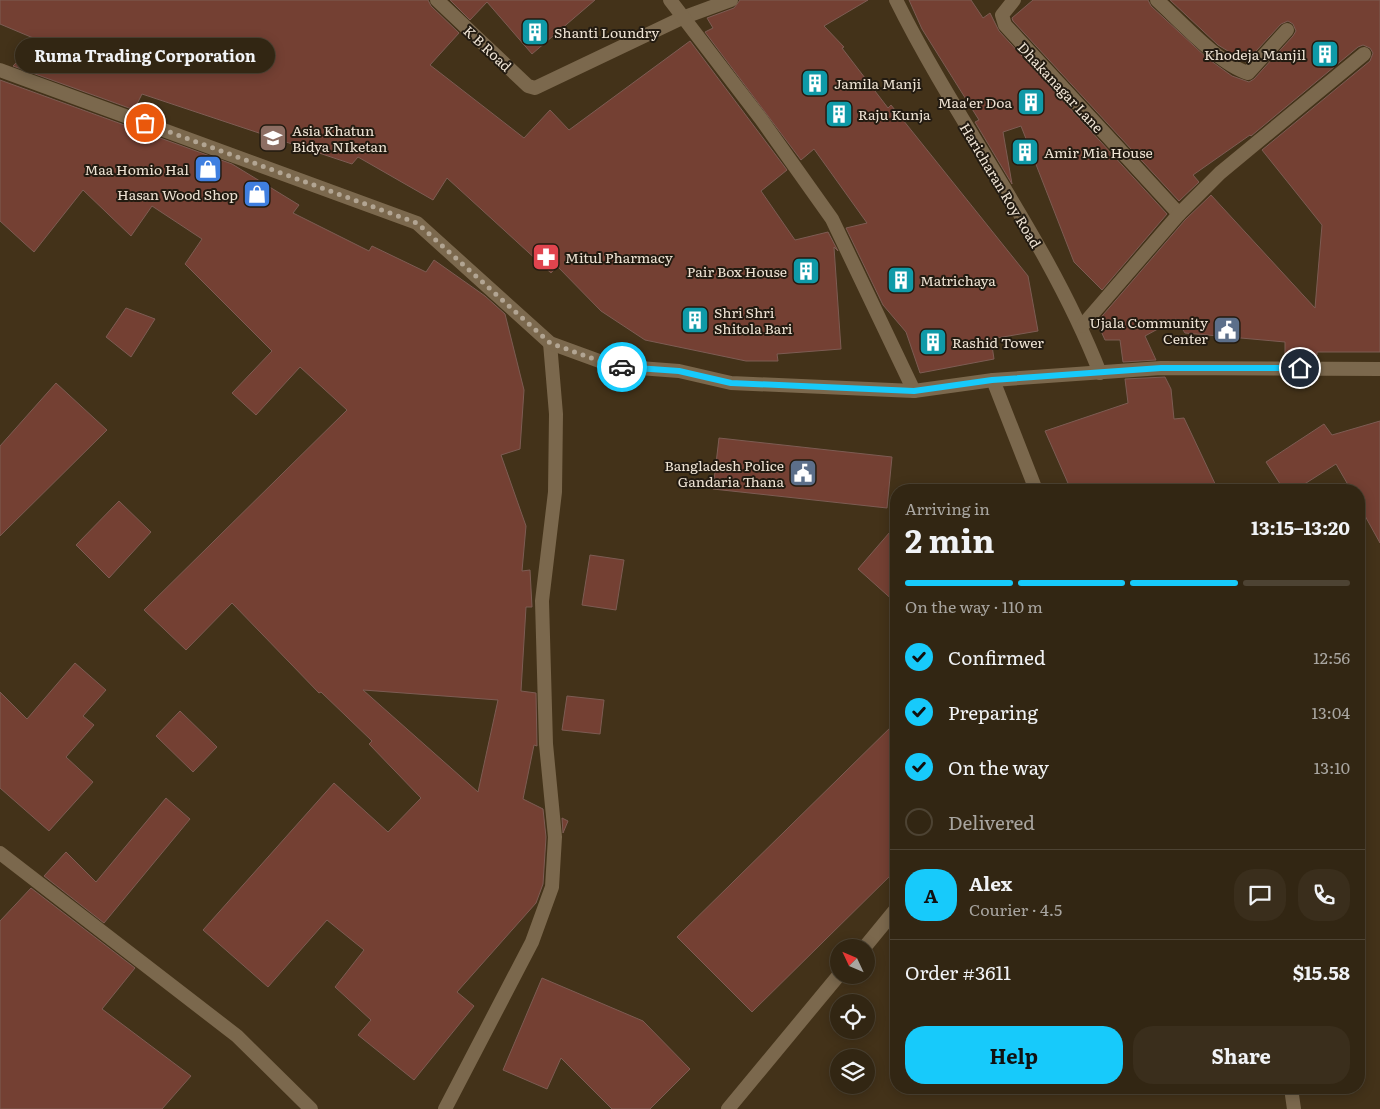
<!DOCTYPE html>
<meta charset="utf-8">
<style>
body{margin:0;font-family:Literata,serif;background:#3a2e1c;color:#f1f3f6;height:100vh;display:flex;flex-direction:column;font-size:19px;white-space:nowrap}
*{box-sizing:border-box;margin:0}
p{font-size:16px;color:#a8a5a0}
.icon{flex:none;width:28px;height:28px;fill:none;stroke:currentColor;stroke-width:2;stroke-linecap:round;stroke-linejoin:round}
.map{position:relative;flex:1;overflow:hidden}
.details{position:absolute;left:890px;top:484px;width:475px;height:610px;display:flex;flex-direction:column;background:#322613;border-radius:20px;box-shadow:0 2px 12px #0003,0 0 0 1px #4d4333}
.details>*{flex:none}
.needle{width:32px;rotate:314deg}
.buttons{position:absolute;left:830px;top:939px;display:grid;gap:10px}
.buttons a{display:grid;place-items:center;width:45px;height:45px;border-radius:50%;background:#322613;box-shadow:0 2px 12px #0003,0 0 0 1px #4d4333;font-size:25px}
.pin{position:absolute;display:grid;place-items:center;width:42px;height:42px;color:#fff;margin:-21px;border:2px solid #fff;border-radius:50%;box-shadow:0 1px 5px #0007}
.courier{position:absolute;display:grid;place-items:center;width:50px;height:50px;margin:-25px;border:4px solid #17cafb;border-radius:50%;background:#fff;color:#222;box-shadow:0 1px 6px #0007}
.bubble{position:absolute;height:35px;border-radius:18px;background:#322613;box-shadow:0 2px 12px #0003,0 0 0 1px #4d4333;font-size:16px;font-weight:700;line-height:35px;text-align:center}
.summary em{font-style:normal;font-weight:700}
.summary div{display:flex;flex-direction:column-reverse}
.summary{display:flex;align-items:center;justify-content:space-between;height:85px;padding:0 15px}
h1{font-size:32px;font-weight:700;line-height:38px}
.bar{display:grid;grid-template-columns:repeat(4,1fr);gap:8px 5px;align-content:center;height:60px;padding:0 15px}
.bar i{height:6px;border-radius:4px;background:#4d4333}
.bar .on{background:#17cafb}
.bar p{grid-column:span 4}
.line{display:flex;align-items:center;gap:12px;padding:0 15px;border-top:1px solid #4d4333}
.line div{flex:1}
.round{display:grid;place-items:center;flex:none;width:52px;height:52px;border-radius:20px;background:#3a2e1c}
ol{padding:0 15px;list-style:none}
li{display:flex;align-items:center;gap:15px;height:55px}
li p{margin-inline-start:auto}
li .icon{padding:5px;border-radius:50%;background:#17cafb;color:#111;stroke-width:4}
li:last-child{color:#a8a5a0}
li i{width:28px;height:28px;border:2px solid #4d4333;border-radius:50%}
.cta{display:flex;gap:10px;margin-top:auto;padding:10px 15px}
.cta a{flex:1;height:58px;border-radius:20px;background:#17cafb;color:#111;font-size:20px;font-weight:700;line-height:58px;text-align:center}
.cta a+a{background:#3a2e1c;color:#f1f3f6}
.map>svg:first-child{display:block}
</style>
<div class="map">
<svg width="1380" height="1109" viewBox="0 0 1380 1109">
<rect width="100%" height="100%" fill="#433219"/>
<g fill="#744033" stroke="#7d5c53" fill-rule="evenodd">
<path d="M0 0H428L431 6 459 33 430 65 524 138 550 110 569 130 690 41 787 170 761 191 795 240 828 232 838 251 834 247 841 349 777 354 778 361H746L645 340 601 311 557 266 551 273 447 178 433 200 358 157 352 164 142 94 136 106 154 117 13 66 38 40 0 24Z"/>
<path d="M450 0H595L532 54 487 2 470 20Z"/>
<path d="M740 0H868L824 26 844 47 842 48 888 108 891 105 1028 276 1038 331 991 339 994 359 920 373 906 332 883 305 846 228 867 223 814 149 801 160 705 32 713 28 707 18 734 8Z"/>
<path d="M909 0H971L983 18 990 13 999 31 1167 214 1102 290 1074 262 1021 126 1003 132 1012 184 975 122 979 120 922 29Z"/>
<path d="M1033 0H1148L1151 6 1207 58 1232 76 1249 82 1254 79 1293 36 1296 31 1293 24 1288 21 1281 24 1246 62 1218 45 1170 0H1380V352H1317V355H1285V342L1185 333 1176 319 1145 336 1156 360 1123 362 1120 340H1105L1097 322 1185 220 1211 195 1315 308 1322 225 1262 150 1370 61 1373 53 1370 48 1363 45 1358 47 1251 136 1250 135 1193 175 1199 182 1179 201 1013 21 1012 18Z"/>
<path d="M0 80 232 164 299 205 293 213 369 251 372 246 426 272 434 260 485 296 505 314 524 390 520 449 501 455 526 526 522 571 530 570 532 607H526L521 691 536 693 537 746 534 745 523 799 543 809 546 837 543 884 536 903 457 992 474 1006 414 1080 358 1035 371 1020 335 987 364 950 327 920 268 987 203 930 334 783 388 832 421 798 369 744 372 741 321 692 319 693 232 603 186 650 144 610 347 410 300 367 256 415 232 393 272 351 185 264 202 239 152 206 131 236 83 190 34 252 0 221ZM363 690 498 700 478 792Z"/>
<path d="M126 308 155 319 131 357 106 337Z"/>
<path d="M1165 377 1171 389 1174 419 1184 418 1218 490H1071L1045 431 1128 403 1125 379Z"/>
<path d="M56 383 107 430 0 536V446Z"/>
<path d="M1380 421V543L1359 505V490H1351L1336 464 1295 490H1284L1266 462 1324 424 1332 435Z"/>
<path d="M719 438 892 457 887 508 713 489Z"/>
<path d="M119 501 151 532 109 578 76 545Z"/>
<path d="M896 525V603L858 569Z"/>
<path d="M590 555 624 560 616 610 582 605Z"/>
<path d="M75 663 106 690 83 716 94 725 66 757 93 782 49 831 0 788V692L27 719Z"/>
<path d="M567 696 604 700 600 734 562 730Z"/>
<path d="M180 711 217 747 193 772 156 736Z"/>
<path d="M896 722V870L752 1012 677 937Z"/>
<path d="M166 798 190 819 104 923 44 876 66 852 96 882Z"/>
<path d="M562 818 568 821 563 833Z"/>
<path d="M31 888 135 968 102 1009 191 1076 162 1109H0V921Z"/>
<path d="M542 978 643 1021 690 1069 650 1109H612L561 1058 547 1089 503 1070Z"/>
</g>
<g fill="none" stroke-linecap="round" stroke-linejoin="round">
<g stroke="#7b684d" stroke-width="14">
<path d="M437 0 528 86 535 88 682 18 731 0"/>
<path d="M670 0 761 119 832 219 914 391"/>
<path d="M896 0C959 127 1048 240 1100 373"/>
<path d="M1014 0 1002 15 1005 25 1179 214"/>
<path d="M1157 0C1180 21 1219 64 1248 73L1287 30"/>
<path d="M1082 326 1179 214 1220 173 1364 54"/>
<path d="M993 380 1036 490"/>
<path d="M0 853 237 1036 311 1109"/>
<path d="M864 948 896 909"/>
<path d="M1291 1088 1294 1109"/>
<path d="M445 1109 532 942 552 887 555 837 546 744 542 601 555 492 556 414 550 343"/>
<path d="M728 1109 839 975"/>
</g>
<path stroke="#7b684d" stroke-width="14" d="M0 70 417 223 550 343 613 366 679 371 731 383 914 391 993 380 1161 368 1380 369"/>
</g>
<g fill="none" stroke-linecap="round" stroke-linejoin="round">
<path stroke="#b2a593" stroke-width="5" stroke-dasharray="0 9" d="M145 123 417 223 550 343 613 366 622 367"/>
<path stroke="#17cafb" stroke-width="6" d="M622 367 679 371 731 383 914 391 992 380 1161 368H1300"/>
</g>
<defs>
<g id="building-square" transform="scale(1.4375)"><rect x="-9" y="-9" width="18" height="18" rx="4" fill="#0f9aa8" stroke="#231b11"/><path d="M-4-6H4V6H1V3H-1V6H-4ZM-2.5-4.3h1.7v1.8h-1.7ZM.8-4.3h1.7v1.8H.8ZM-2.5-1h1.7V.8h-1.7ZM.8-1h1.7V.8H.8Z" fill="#fff"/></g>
<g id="school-square" transform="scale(1.4375)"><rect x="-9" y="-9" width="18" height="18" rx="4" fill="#8d6e63" stroke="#231b11"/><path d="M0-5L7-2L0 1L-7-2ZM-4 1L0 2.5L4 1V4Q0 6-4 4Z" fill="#fff"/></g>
<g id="shop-square" transform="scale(1.4375)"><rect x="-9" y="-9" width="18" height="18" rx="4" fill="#3f7fe0" stroke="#231b11"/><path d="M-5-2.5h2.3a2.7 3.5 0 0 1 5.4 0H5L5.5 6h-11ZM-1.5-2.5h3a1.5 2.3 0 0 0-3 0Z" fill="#fff"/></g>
<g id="pharmacy-square" transform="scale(1.4375)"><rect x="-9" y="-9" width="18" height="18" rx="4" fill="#e0444e" stroke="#231b11"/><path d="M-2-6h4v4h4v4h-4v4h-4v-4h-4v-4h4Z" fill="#fff"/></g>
<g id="civic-square" transform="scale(1.4375)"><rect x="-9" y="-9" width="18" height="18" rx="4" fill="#5c6f8a" stroke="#231b11"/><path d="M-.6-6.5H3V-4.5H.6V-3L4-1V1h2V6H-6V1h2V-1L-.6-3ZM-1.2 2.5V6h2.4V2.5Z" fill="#fff"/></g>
</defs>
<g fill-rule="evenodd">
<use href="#building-square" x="535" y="32"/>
<use href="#building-square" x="1325" y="54"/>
<use href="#building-square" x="815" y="83"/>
<use href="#building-square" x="1031" y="102"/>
<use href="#building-square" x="839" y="114"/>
<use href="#school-square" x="273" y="138"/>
<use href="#building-square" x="1025" y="152"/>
<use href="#shop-square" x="208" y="169"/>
<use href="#shop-square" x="257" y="194"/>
<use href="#pharmacy-square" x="546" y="257"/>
<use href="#building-square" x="806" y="271"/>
<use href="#building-square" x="901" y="280"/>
<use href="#building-square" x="695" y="320"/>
<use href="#civic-square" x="1227" y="330"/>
<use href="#building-square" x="933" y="342"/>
<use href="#civic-square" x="803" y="473"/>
</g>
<g text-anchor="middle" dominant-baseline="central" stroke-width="4" stroke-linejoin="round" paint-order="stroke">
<g font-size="14" fill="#eee3d4" stroke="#231b11" text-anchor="start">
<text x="554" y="32">Shanti Loundry</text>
<text x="1306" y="54" text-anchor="end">Khodeja Manjil</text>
<text x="834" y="83">Jamila Manji</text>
<text x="1012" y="102" text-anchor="end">Maa'er Doa</text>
<text x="858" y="114">Raju Kunja</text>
<text x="292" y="130">Asia Khatun<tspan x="292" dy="16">Bidya NIketan</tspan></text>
<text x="1044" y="152">Amir Mia House</text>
<text x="189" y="169" text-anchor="end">Maa Homio Hal</text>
<text x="238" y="194" text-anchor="end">Hasan Wood Shop</text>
<text x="565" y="257">Mitul Pharmacy</text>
<text x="787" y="271" text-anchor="end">Pair Box House</text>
<text x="920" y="280">Matrichaya</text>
<text x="714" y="312">Shri Shri<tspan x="714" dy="16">Shitola Bari</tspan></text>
<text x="1208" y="322" text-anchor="end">Ujala Community<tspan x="1208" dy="16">Center</tspan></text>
<text x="952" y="342">Rashid Tower</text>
<text x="784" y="465" text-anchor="end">Bangladesh Police<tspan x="784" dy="16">Gandaria Thana</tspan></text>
</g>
<g font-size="14" fill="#eee3d4" stroke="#231b11">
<text transform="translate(488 48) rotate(43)">K B Road</text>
<text transform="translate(1061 87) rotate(47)">Dhakanagar Lane</text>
<text transform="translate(1001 185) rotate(59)">Haricharan Roy Road</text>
</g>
</g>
</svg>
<div class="buttons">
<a><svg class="needle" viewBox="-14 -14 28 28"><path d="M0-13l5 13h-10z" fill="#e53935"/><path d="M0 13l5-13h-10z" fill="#a8a5a0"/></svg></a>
<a><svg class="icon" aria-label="locate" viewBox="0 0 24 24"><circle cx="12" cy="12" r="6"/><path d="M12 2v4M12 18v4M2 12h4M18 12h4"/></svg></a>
<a><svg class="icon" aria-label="layers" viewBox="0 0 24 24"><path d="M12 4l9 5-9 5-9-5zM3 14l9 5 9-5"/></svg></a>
</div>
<div class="pin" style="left:145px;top:123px;background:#ea580c"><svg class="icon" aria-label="bag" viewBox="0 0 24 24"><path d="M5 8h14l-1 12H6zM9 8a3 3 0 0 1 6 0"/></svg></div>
<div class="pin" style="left:1300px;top:368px;background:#1f2937"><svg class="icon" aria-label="home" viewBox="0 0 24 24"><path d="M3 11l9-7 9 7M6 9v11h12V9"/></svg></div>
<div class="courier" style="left:622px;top:367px"><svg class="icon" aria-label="car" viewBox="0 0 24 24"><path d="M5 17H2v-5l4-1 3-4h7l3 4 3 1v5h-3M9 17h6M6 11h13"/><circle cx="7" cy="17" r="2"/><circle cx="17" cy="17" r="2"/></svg></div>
<div class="bubble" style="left:15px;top:38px;width:260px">Ruma Trading Corporation</div>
<section class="details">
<div class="summary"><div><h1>2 min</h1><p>Arriving in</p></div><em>13:15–13:20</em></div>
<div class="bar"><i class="on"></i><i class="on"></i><i class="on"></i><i></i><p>On the way · 110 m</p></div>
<ol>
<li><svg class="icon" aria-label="check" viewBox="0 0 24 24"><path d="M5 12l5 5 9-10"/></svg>Confirmed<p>12:56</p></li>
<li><svg class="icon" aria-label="check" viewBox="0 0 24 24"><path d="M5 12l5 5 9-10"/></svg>Preparing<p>13:04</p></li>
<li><svg class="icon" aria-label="check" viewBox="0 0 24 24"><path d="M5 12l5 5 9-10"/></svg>On the way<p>13:10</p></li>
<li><i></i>Delivered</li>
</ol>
<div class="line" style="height:90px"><b class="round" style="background:#17cafb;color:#111">A</b><div><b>Alex</b><p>Courier · 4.5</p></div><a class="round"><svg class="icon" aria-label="chat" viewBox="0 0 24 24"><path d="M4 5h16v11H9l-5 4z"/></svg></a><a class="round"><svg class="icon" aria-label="phone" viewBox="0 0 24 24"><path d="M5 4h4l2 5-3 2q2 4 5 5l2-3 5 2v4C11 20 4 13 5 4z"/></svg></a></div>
<div class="line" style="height:65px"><div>Order #3611</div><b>$15.58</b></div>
<div class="cta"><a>Help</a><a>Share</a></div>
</section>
</div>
